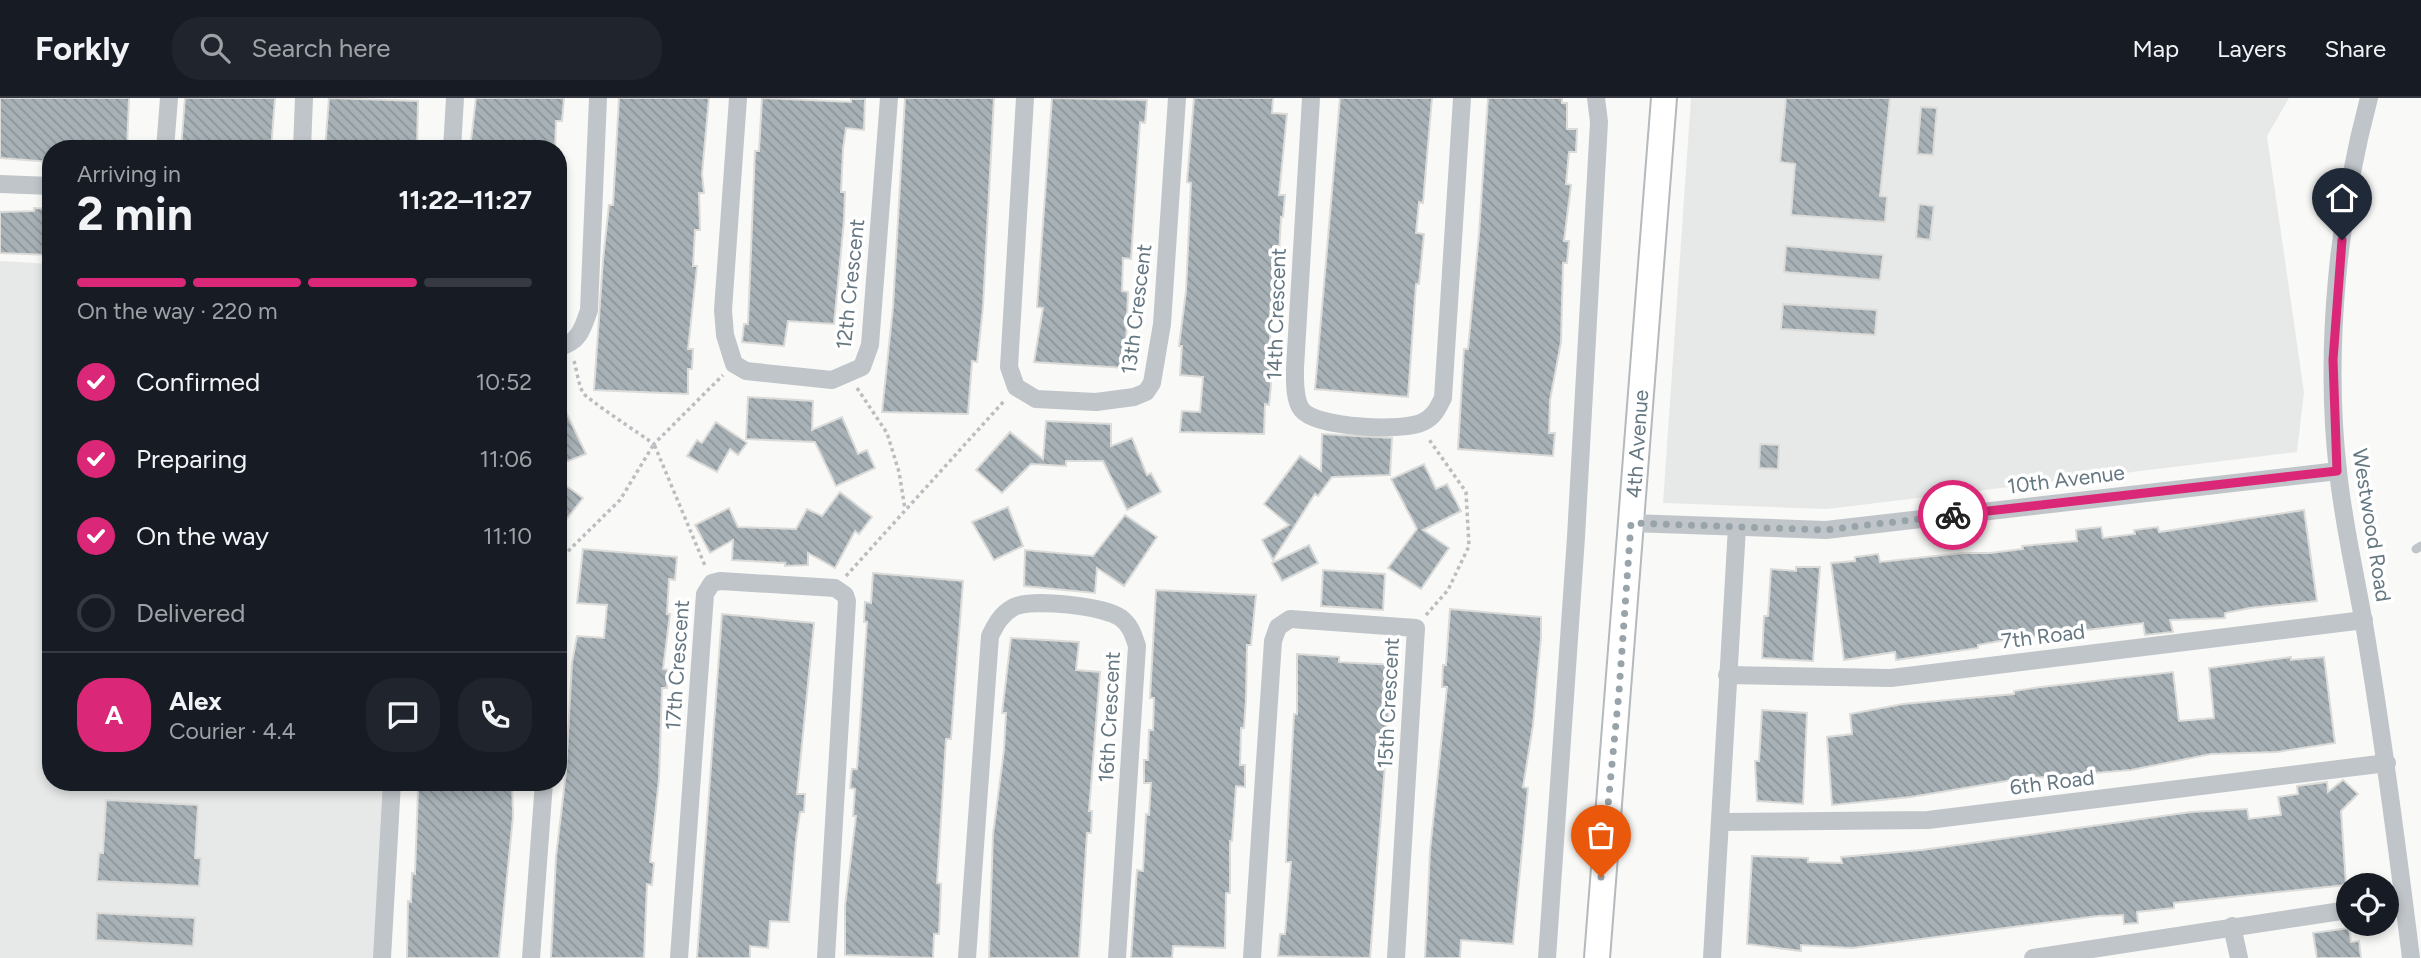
<!DOCTYPE html>
<meta charset="utf-8">
<style>
body{margin:0;font-family:Figtree,sans-serif;background:#20242c;color:#f1f3f6;height:100vh;display:flex;flex-direction:column;font-size:26px;white-space:nowrap}
*{box-sizing:border-box;margin:0}
p{font-size:23px;color:#9ea1a6}
.icon{flex:none;width:38px;height:38px;fill:none;stroke:currentColor;stroke-width:2;stroke-linecap:round;stroke-linejoin:round}
.map{position:relative;flex:1;overflow:hidden}
.details{position:absolute;left:42px;top:42px;width:525px;height:651px;display:flex;flex-direction:column;background:#171b24;border-radius:28px;box-shadow:0 4px 10px #0003}
.details>*{flex:none}
.buttons{position:absolute;left:2336px;top:775px;display:grid;gap:14px}
.buttons a{display:grid;place-items:center;width:63px;height:63px;border-radius:50%;background:#171b24;box-shadow:0 4px 10px #0003;font-size:35px}
.pin{position:absolute;display:grid;place-items:center;width:60px;height:60px;color:#fff;margin:-72px -30px;border-radius:50% 50% 50% 0;rotate:-45deg;box-shadow:0 0 7px #0007}
.pin .icon{rotate:45deg}
.courier{position:absolute;display:grid;place-items:center;width:70px;height:70px;margin:-35px;border:5px solid #db2777;border-radius:50%;background:#fff;color:#222;box-shadow:0 2px 9px #0007}
.overview em{font-style:normal;font-weight:700}
.overview div{display:flex;flex-direction:column-reverse}
.overview{display:flex;align-items:center;justify-content:space-between;height:119px;padding:0 35px}
h1{font-size:46px;font-weight:700;line-height:52px}
.bar{display:grid;grid-template-columns:repeat(4,1fr);gap:10px 7px;align-content:center;height:84px;padding:0 35px}
.bar i{height:9px;border-radius:5px;background:#363941}
.bar .active{background:#db2777}
.bar p{grid-column:span 4}
.line{display:flex;align-items:center;gap:18px;padding:0 35px;border-top:2px solid #363941}
.line div{flex:1}
.round{display:grid;place-items:center;flex:none;width:74px;height:74px;border-radius:28px;background:#20242c}
ol{padding:0 35px;list-style:none}
li{display:flex;align-items:center;gap:21px;height:77px}
li p{margin-inline-start:auto}
li .icon{padding:7px;border-radius:50%;background:#db2777;color:#fff;stroke-width:4}
li:last-child{color:#9ea1a6}
li i{width:38px;height:38px;border:4px solid #363941;border-radius:50%}
header{display:flex;align-items:center;gap:42px;box-sizing:border-box;height:98px;padding:0 35px;background:#171b24;border-bottom:2px solid #363941}
header strong{font-size:33px}
nav{display:flex;gap:38px;margin-inline-start:auto;font-size:24px}
.search{width:490px;height:63px;background:#20242c;display:flex;align-items:center;gap:18px;box-sizing:border-box;padding:0 24px;border-radius:28px;color:#9ea1a6;font-size:26px}
.map>svg:first-child{display:block}
</style>
<header>
<strong>Forkly</strong>
<div class="search"><svg class="icon" aria-label="search" viewBox="0 0 24 24"><circle cx="10" cy="10" r="6"/><path d="M15 15l6 6"/></svg>Search here</div>
<nav><a>Map</a><a>Layers</a><a>Share</a></nav>
</header>
<div class="map">
<svg width="2421" height="860" viewBox="0 0 2421 860">
<defs>
<pattern id="building-back-hatch" width="6" height="6" patternUnits="userSpaceOnUse" patternTransform="scale(1.75)"><rect width="6" height="6" fill="#a7b1b6"/><path d="M-1 5l2 2M0 0l6 6M5-1l2 2" fill="none" stroke="#8c9599"/></pattern>
</defs>
<rect width="100%" height="100%" fill="#f9f9f7"/>
<g fill="#e7e9e8">
<path d="M1691 0H2289L2267 38 2304 294 2297 354 1827 411 1663 405Z"/>
<path d="M0 163 51 166V684H386L376 860H0Z"/>
</g>
<g fill="url(#building-back-hatch)" stroke="#dbdbd9" stroke-width="2">
<path d="M0 0H129L127 51H51V64L0 60Z"/>
<path d="M185 0H275L271 51H181Z"/>
<path d="M329 0 418 3 417 51H325Z"/>
<path d="M476 0H564L562 23H556L555 51H470Z"/>
<path d="M619 0H709L702 76 704 95H699L700 132H695L693 168H697L688 251H693L692 271H688V296L594 292 603 162 609 107H613Z"/>
<path d="M762 0 851 4V1H865L864 32 846 30 843 51 841 94H845L844 122 834 226 788 223 784 248 742 244 744 226H748L755 53H759Z"/>
<path d="M905 0H994L983 209 977 264 972 263 968 316 882 314 893 209Z"/>
<path d="M1052 0 1147 2 1145 25 1140 24 1131 161 1123 160 1122 193 1128 194 1125 270 1034 264 1043 210 1037 209Z"/>
<path d="M1194 0H1273L1272 15 1287 16 1279 97H1285L1283 119H1281L1278 173 1270 226 1271 287 1269 307 1265 306 1264 336 1180 334 1182 313 1200 314 1203 279 1180 277 1182 248H1179L1186 193 1191 85 1187 84Z"/>
<path d="M1340 0H1432L1423 105 1419 104 1416 135 1424 136 1419 186H1416L1408 299 1315 291Z"/>
<path d="M1488 0H1562V5H1567V31H1577L1576 54H1569L1566 86 1571 87 1564 143H1569L1567 165H1563L1561 244 1550 302 1549 335H1555L1553 358 1458 351 1464 251H1468L1479 136Z"/>
<path d="M1786 0H1890L1880 98 1887 99 1885 124 1791 117 1795 66 1780 64Z"/>
<path d="M1921 9 1937 10 1933 57 1917 56Z"/>
<path d="M1919 106 1934 108 1930 142 1916 140Z"/>
<path d="M34 110 51 111V157L0 155V114L34 113Z"/>
<path d="M1786 148 1883 157 1880 182 1784 174Z"/>
<path d="M1783 206 1877 212 1875 237 1781 231Z"/>
<path d="M558 297 586 356 558 367Z"/>
<path d="M748 299 813 303 812 332 842 319 858 356 867 352 875 370 836 388 815 344 746 341Z"/>
<path d="M1046 323 1111 326V348L1132 340 1147 377 1151 375 1161 394 1127 412 1103 363H1066V368L1031 366 1002 395 976 372 1010 334 1043 361Z"/>
<path d="M716 324 747 345 738 357 730 351 717 374 687 358 697 342 702 345Z"/>
<path d="M1322 336 1392 340 1390 377 1332 379 1318 398 1315 396 1273 462 1262 442 1289 427 1264 406 1300 358 1321 373Z"/>
<path d="M1760 346 1779 347 1778 371 1759 370Z"/>
<path d="M1424 366 1436 391 1447 386 1461 413 1423 432 1449 450 1421 491 1388 470 1417 431 1391 381Z"/>
<path d="M558 382 583 400 558 432Z"/>
<path d="M840 394 872 419 859 436 855 433 835 470 808 455V467L785 468V465L732 462 733 442 710 455 695 427 729 410 738 429 796 431 807 411 822 418Z"/>
<path d="M1008 409 1023 448 994 462 972 424Z"/>
<path d="M2304 412 2317 503 2250 510 2225 515V520L2170 522 2173 534 2145 537 2143 525 2005 542 1978 547V550L1896 562 1895 554 1844 562 1831 465 1855 463V459L1878 456 1880 464 1963 455H1990L2023 451 2022 448 2077 443 2076 432 2101 429 2103 440 2135 436 2134 432 2158 429 2159 434Z"/>
<path d="M1125 417 1157 439 1124 488 1097 470 1095 495 1024 488 1025 452 1093 458Z"/>
<path d="M1309 447 1318 465 1282 483 1272 465Z"/>
<path d="M583 451 677 459 675 482 669 481 667 516H670L663 571 668 572 667 590H662L659 681 650 764 654 765 652 787 647 786 644 860H551L556 759 566 674 572 565 577 538 604 540 607 507 577 505Z"/>
<path d="M1796 469H1820L1813 563 1762 560 1764 518H1768L1771 471 1796 473Z"/>
<path d="M1323 472 1385 476 1383 512 1321 508Z"/>
<path d="M873 475 963 483 951 641H946L937 785 941 786 939 836H934L933 860 845 857V808L856 718H853L855 691 850 690 852 671H857L867 524H864L865 504 871 505Z"/>
<path d="M1156 492 1256 497 1251 547H1247L1246 601 1244 630H1241L1240 667H1245V689L1236 688 1232 743H1230V795H1226L1225 850 1173 848 1172 860H1131L1137 772 1143 773 1146 716 1149 717 1151 685H1144V662H1148L1149 632H1153L1154 600H1150Z"/>
<path d="M1450 511 1541 519V539L1533 627 1523 689 1528 690 1513 846 1461 842 1460 860H1425L1430 753 1447 589H1442L1443 567H1446Z"/>
<path d="M722 516 814 525 797 696H805L804 714H800L796 742 789 824 770 823 768 850 750 848V860H697Z"/>
<path d="M1011 540 1079 544 1076 572 1100 574 1089 713H1092L1091 735H1087L1079 860H989L993 736 1004 652 1006 615H1002Z"/>
<path d="M1297 556 1339 559V564L1397 567 1396 590 1391 589 1370 860 1278 858 1280 836H1285L1291 764H1286L1294 616H1297Z"/>
<path d="M2291 559V562L2324 559 2335 645 2277 654 2211 656 2131 672 2018 681 1911 699 1832 707 1827 639 1852 636 1850 616 1903 606 2014 596V593L2041 589 2173 574 2179 623 2214 620 2209 570Z"/>
<path d="M1762 612 1807 615 1803 706 1757 703 1755 663H1759Z"/>
<path d="M2343 682 2358 696 2341 713 2346 787 2174 805V810L2137 814 2138 825 2124 826 2123 817 2098 818 1852 850 1801 847V853L1747 846 1752 758 1808 760V764L1842 765 1841 759 1922 752 2191 714 2247 711 2249 721 2281 717 2278 699 2298 696 2297 688 2327 684 2328 694Z"/>
<path d="M425 684H512L513 718 499 860H407L408 803 411 804 412 775 415 776 418 692H425Z"/>
<path d="M106 702 198 707 195 760H201L199 788 97 783 99 755H103Z"/>
<path d="M97 815 195 820 193 848 96 842Z"/>
<path d="M2349 830 2351 844 2359 843 2361 860H2317L2313 835Z"/>
</g>
<g fill="none" stroke-linecap="round" stroke-linejoin="round">
<g stroke="#b3b9bd" stroke-width="28">
<path id="secondary" d="M1597 860 1664 0"/>
</g>
<g stroke="#bbbec1" stroke-width="3.5" stroke-dasharray="3.5 3.5" stroke-linecap="butt">
<path d="M574 263C577 273 578 285 583 295 587 301 643 338 654 346L723 277"/>
<path d="M857 290 887 335 899 374 905 411"/>
<path d="M558 463 620 402 654 346 706 470"/>
<path d="M846 478 1005 302"/>
<path d="M1426 517 1448 492 1469 448 1466 394 1428 340"/>
</g>
<path stroke="#c0c5c9" stroke-width="9" d="M2416 451 2421 448"/>
<g stroke="#c0c5c9" stroke-width="18">
<path d="M738 0 723 212 725 237 734 266 746 273 832 282 862 269 870 247 889 0"/>
<path d="M1025 0 1009 269 1016 289 1036 301 1096 304 1134 299 1146 294 1152 285 1162 226 1177 0"/>
<path d="M1311 0 1295 270C1295 283 1294 302 1302 312 1317 330 1404 334 1423 324 1434 319 1438 310 1443 300L1462 0"/>
<path d="M2369 0C2338 116 2324 253 2338 373 2344 432 2359 491 2368 550 2385 653 2398 756 2411 860"/>
<path d="M165 51 169 0"/>
<path d="M302 51 304 0"/>
<path d="M452 51 455 0"/>
<path d="M0 86 51 88"/>
<path d="M558 249C579 245 583 230 589 212L598 0"/>
<path d="M1631 425 1826 432 2338 373"/>
<path d="M1727 577 1891 580 2364 522"/>
<path d="M1721 724 1928 722 2387 665"/>
<path d="M2232 828 2239 860"/>
<path d="M382 860 392 684"/>
<path d="M531 860 544 684"/>
<path d="M679 860 705 496 712 485 720 483 835 490 845 497 847 503 826 860"/>
<path d="M967 860 990 538C996 526 1001 516 1014 509 1032 500 1105 508 1121 520 1131 528 1133 536 1137 548L1117 860"/>
<path d="M1252 860 1273 543 1278 529 1290 521 1416 530 1396 860"/>
<path d="M1547 860 1576 439 1599 24 1596 0"/>
<path d="M1712 860 1737 429"/>
<path d="M2033 860 2348 812"/>
</g>
<use href="#secondary" stroke="#fff" stroke-width="24"/>
</g>
<g fill="none" stroke-linecap="round" stroke-linejoin="round">
<path stroke="#99a4aa" stroke-width="7" stroke-dasharray="0 12.6" d="M1601 779 1619 594 1631 425 1826 432 1953 417"/>
<path stroke="#db2777" stroke-width="9" d="M1953 417 2337 373 2333 262 2342 142"/>
</g>
<g text-anchor="middle" dominant-baseline="central" stroke-width="7" stroke-linejoin="round" paint-order="stroke">
<g font-size="21" fill="#657781" stroke="#fff">
<text transform="translate(850 186) rotate(-84)">12th Crescent</text>
<text transform="translate(1136 211) rotate(-83)">13th Crescent</text>
<text transform="translate(1276 216) rotate(-88)">14th Crescent</text>
<text transform="translate(1637 346) rotate(-86)">4th Avenue</text>
<text transform="translate(2066 381) rotate(-7)">10th Avenue</text>
<text transform="translate(2372 427) rotate(81)">Westwood Road</text>
<text transform="translate(2043 538) rotate(-7)">7th Road</text>
<text transform="translate(677 567) rotate(-86)">17th Crescent</text>
<text transform="translate(1388 605) rotate(-87)">15th Crescent</text>
<text transform="translate(1109 619) rotate(-87)">16th Crescent</text>
<text transform="translate(2052 684) rotate(-7)">6th Road</text>
</g>
</g>
</svg>
<div class="buttons">
<a><svg class="icon" aria-label="locate" viewBox="0 0 24 24"><circle cx="12" cy="12" r="6"/><path d="M12 2v4M12 18v4M2 12h4M18 12h4"/></svg></a>
</div>
<div class="pin" style="left:1601px;top:779px;background:#ea580c"><svg class="icon" aria-label="bag" viewBox="0 0 24 24"><path d="M5 8h14l-1 12H6zM9 8a3 3 0 0 1 6 0"/></svg></div>
<div class="pin" style="left:2342px;top:142px;background:#1f2937"><svg class="icon" aria-label="home" viewBox="0 0 24 24"><path d="M3 11l9-7 9 7M6 9v11h12V9"/></svg></div>
<div class="courier" style="left:1953px;top:417px"><svg class="icon" aria-label="bike" viewBox="0 0 24 24"><circle cx="6" cy="16" r="4"/><circle cx="18" cy="16" r="4"/><path d="M6 16l4-8h5l3 8M10 8l3 8H6M13 5h3"/></svg></div>
<section class="details">
<div class="overview"><div><h1>2 min</h1><p>Arriving in</p></div><em>11:22–11:27</em></div>
<div class="bar"><i class="active"></i><i class="active"></i><i class="active"></i><i></i><p>On the way · 220 m</p></div>
<ol>
<li><svg class="icon" aria-label="check" viewBox="0 0 24 24"><path d="M5 12l5 5 9-10"/></svg>Confirmed<p>10:52</p></li>
<li><svg class="icon" aria-label="check" viewBox="0 0 24 24"><path d="M5 12l5 5 9-10"/></svg>Preparing<p>11:06</p></li>
<li><svg class="icon" aria-label="check" viewBox="0 0 24 24"><path d="M5 12l5 5 9-10"/></svg>On the way<p>11:10</p></li>
<li><i></i>Delivered</li>
</ol>
<div class="line" style="height:126px"><b class="round" style="background:#db2777;color:#fff">A</b><div><b>Alex</b><p>Courier · 4.4</p></div><a class="round"><svg class="icon" aria-label="chat" viewBox="0 0 24 24"><path d="M4 5h16v11H9l-5 4z"/></svg></a><a class="round"><svg class="icon" aria-label="phone" viewBox="0 0 24 24"><path d="M5 4h4l2 5-3 2q2 4 5 5l2-3 5 2v4C11 20 4 13 5 4z"/></svg></a></div>
</section>
</div>
